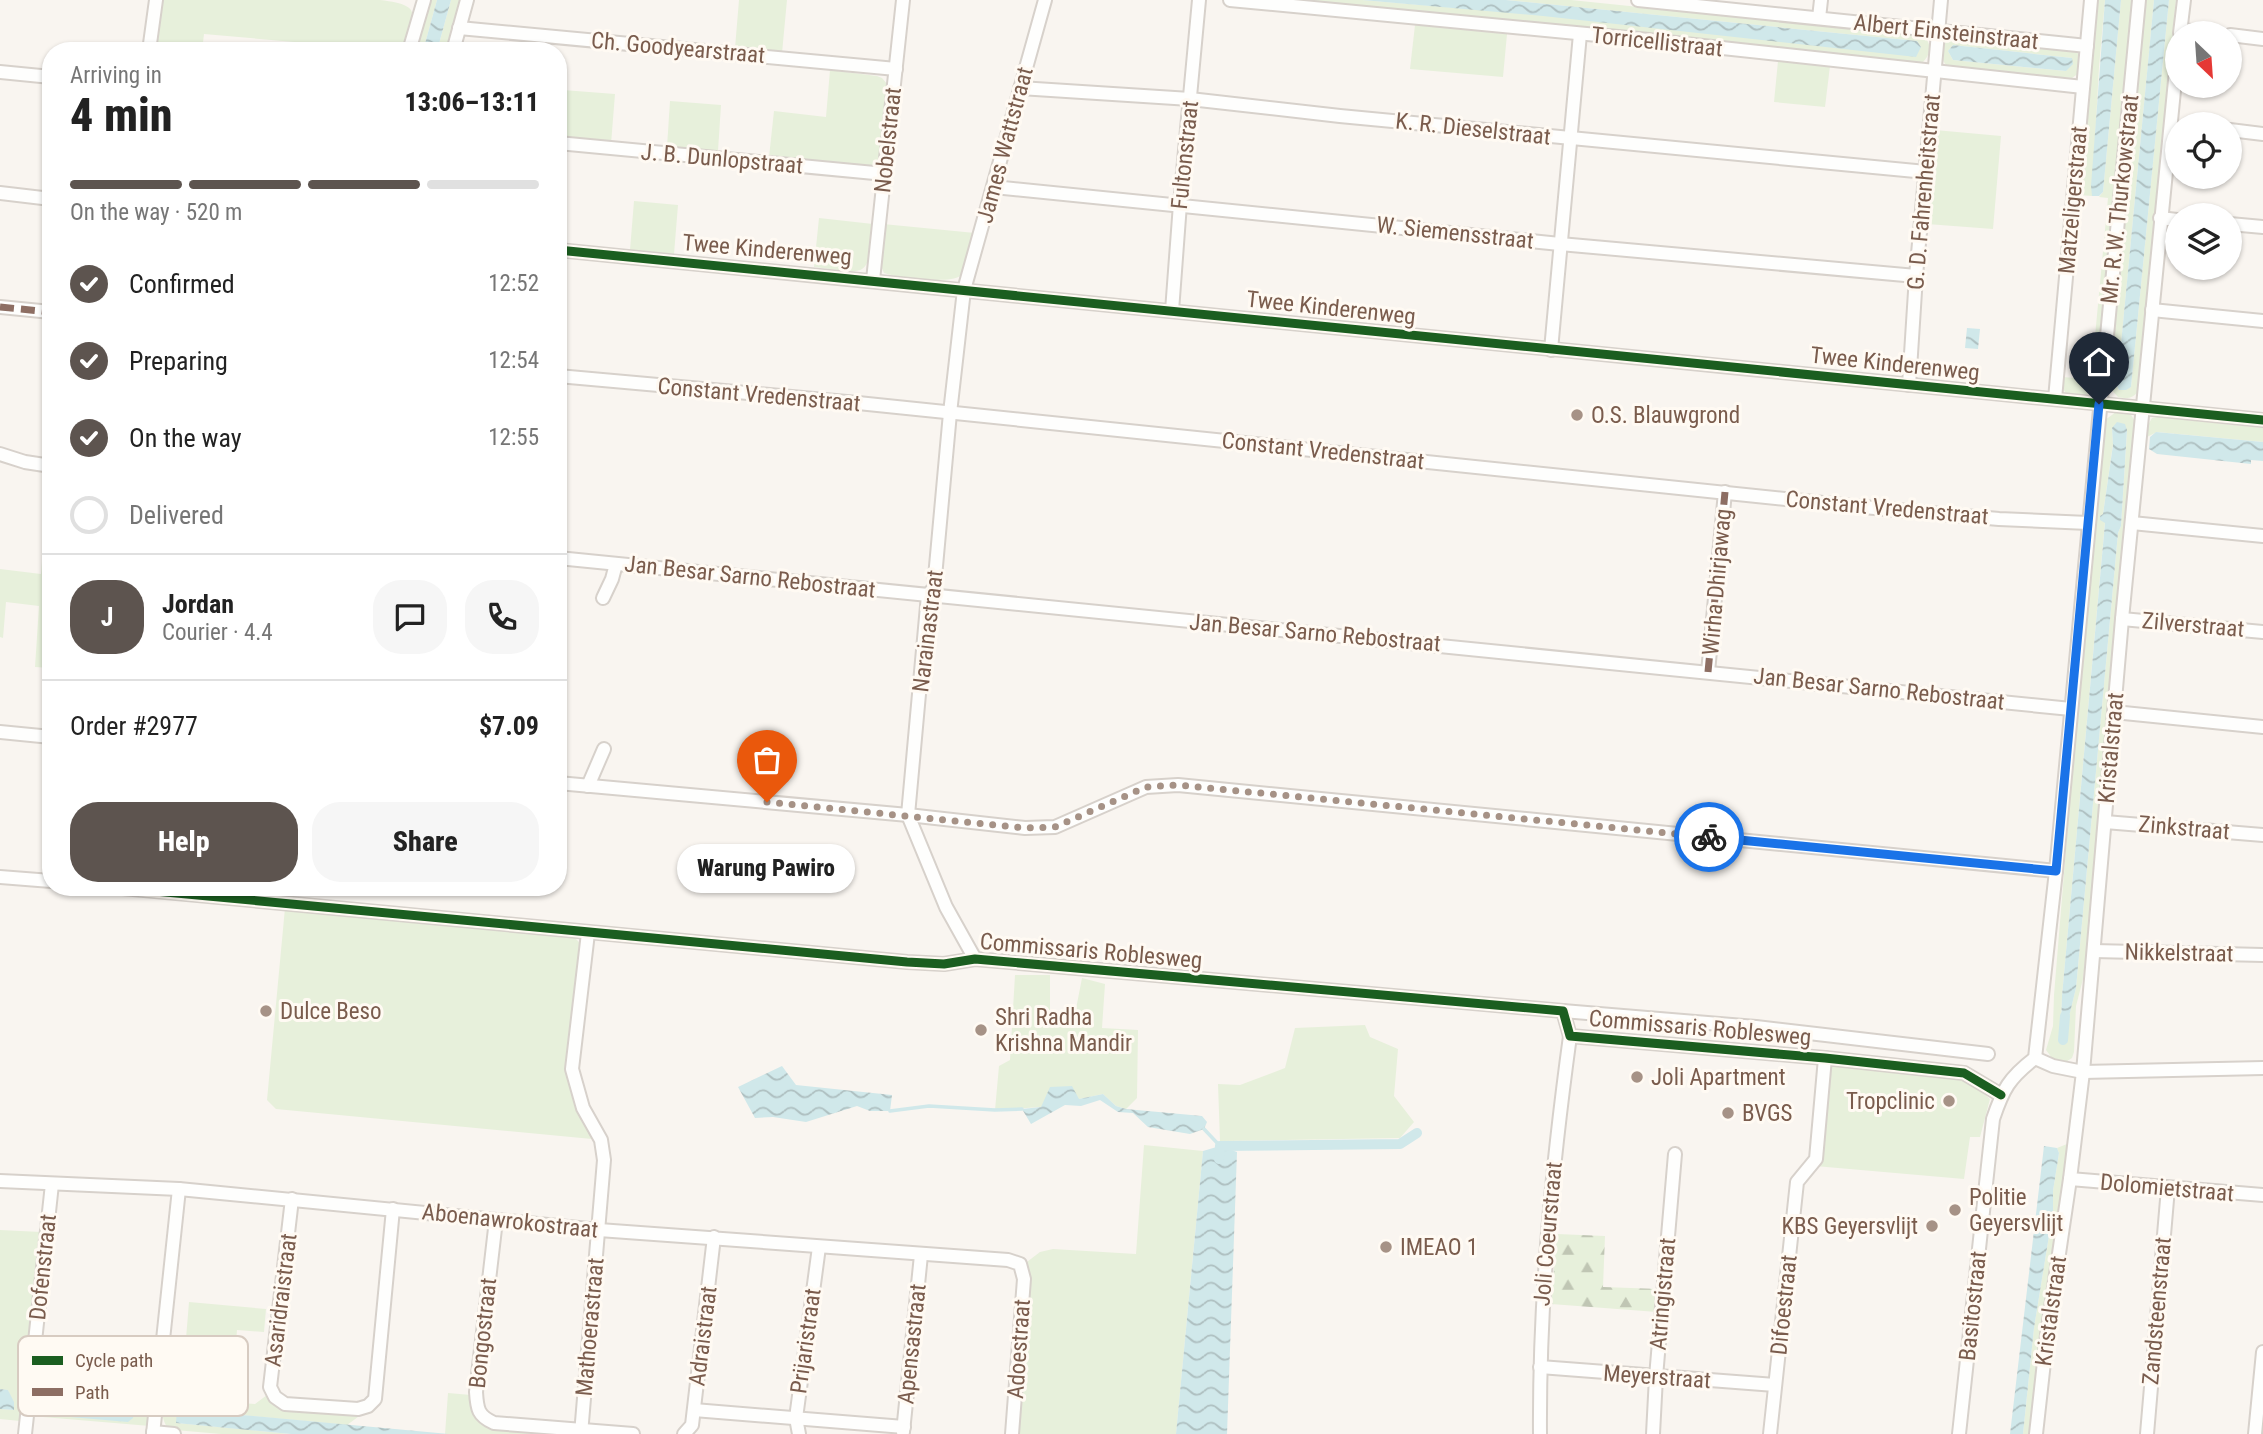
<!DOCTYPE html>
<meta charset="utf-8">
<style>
body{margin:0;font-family:"Roboto Condensed",sans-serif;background:#f6f6f6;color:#222;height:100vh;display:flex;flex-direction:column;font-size:26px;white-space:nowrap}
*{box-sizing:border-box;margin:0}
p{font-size:23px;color:#767676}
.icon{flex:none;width:38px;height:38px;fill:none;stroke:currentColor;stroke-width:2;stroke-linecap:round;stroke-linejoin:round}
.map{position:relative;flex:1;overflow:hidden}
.details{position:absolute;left:42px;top:42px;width:525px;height:854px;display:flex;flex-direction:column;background:#fff;border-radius:28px;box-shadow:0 2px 5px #0004}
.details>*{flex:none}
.needle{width:46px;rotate:155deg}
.fabs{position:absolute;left:2165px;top:21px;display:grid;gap:14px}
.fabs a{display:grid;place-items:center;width:77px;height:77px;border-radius:50%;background:#fff;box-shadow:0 2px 5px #0004;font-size:35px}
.pin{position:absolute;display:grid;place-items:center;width:60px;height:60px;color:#fff;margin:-72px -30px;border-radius:50% 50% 50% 0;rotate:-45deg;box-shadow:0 0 7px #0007}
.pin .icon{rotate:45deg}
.courier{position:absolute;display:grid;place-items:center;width:70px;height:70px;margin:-35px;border:5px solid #1a73e8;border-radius:50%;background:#fff;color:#222;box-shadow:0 2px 9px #0007}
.bubble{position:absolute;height:49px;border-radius:24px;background:#fff;box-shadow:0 2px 5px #0004;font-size:23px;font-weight:800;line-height:49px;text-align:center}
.overview em{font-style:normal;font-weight:800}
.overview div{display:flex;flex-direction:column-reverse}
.overview{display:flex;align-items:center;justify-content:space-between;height:119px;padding:0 28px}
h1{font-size:46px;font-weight:800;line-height:52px}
.bar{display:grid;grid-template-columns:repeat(4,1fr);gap:10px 7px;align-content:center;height:84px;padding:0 28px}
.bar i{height:9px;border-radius:5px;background:#e0e0e0}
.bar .current{background:#5d544f}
.bar p{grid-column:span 4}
.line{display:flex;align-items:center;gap:18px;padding:0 28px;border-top:2px solid #e0e0e0}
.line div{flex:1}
.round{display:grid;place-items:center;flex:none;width:74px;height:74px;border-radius:28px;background:#f6f6f6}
ol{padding:0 28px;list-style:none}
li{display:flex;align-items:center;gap:21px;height:77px}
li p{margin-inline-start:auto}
li .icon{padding:7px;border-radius:50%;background:#5d544f;color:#fff;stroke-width:4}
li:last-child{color:#767676}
li i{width:38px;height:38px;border:4px solid #e0e0e0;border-radius:50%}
.action{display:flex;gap:14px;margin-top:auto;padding:14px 28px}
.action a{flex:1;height:80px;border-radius:28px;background:#5d544f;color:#fff;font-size:28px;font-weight:800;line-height:80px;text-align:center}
.action a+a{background:#f6f6f6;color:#222}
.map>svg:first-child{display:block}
</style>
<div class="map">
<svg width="2263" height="1434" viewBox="0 0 2263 1434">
<defs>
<pattern id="forest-firs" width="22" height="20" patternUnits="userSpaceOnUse" patternTransform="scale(1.75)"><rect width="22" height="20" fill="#e7f0db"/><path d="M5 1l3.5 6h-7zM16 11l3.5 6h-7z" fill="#c0c6b4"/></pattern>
<pattern id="water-waves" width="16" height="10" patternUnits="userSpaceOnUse" patternTransform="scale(1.75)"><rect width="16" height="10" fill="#d0e8ea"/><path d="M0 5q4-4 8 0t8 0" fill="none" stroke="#aebfc0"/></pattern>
</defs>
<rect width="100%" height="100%" fill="#f9f5f0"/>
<g fill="#e7f0db" fill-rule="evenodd">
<path d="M160 0H380C425 5 414 15 404 51H340V46L204 34 202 51H153Z"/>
<path d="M428 0H437L423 51H414Z"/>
<path d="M451 0H461L446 51H437Z"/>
<path d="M739 0H787L782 53 735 48Z"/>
<path d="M1285 0H1362L1921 47 1917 41 1506 0H1571L1922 36C1933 42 1931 55 1922 63H1917Z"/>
<path d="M2096 0H2105L2099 67 2092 196 2079 195Z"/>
<path d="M2121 0H2132L2096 385C2089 398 2080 396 2067 395L2062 387V377L2091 379 2108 198 2099 197 2103 192Z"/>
<path d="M2145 0H2154L2117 386 2119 390 2131 387 2169 0H2176L2139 391C2132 399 2127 399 2118 397L2110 388 2118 274Z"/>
<path d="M1415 25 1507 34 1503 77 1410 69Z"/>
<path d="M1947 39 2075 50 2080 56 2079 73 2072 78 1950 68C1939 62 1940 47 1947 39ZM1953 45 2072 58 2066 71 1953 60 1948 51Z"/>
<path d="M1778 61 1830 66 1825 107 1774 102Z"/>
<path d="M830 70 877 76 882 78 888 85 881 158 875 167 769 157 774 111 826 117Z"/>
<path d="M563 90 615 94 611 144 559 139Z"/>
<path d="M670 101 721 105 718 151 667 147Z"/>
<path d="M1935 130 2001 136 1993 229 1927 224Z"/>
<path d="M634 201 678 205 674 254 630 250Z"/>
<path d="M819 218 873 224C868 281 868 273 814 267Z"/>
<path d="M883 224 975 233C971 245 970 268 960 276 950 284 897 278 884 273L879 261Z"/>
<path d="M2116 412 2130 413 2136 423 2095 874 2083 979 2076 1006 2074 1052 2072 1058 2064 1063 2055 1062 2046 1050 2053 1026 2054 995 2078 703 2105 420ZM2112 428 2127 431 2121 526 2118 533 2076 988 2066 1028 2061 1027 2062 996 2105 522 2100 516 2103 514 2113 444Z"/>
<path d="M2158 417 2263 428V442L2157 432 2147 437 2148 425 2152 418Z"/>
<path d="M42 561 51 562V668L35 667 39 606 6 602 3 638 0 637V569L41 574Z"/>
<path d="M285 908 574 937 579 942 581 950 568 1074 593 1135 592 1139 276 1109 267 1100Z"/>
<path d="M1015 975H1050V1010L1075 1014 1082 978 1105 984 1102 1028 1138 1030 1137 1098 1126 1109 1116 1106 1103 1094 1041 1107 995 1110 999 1066 1010 1060Z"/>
<path d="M1365 1025 1370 1037 1398 1049 1394 1096 1414 1122 1400 1138 1220 1141 1218 1084 1240 1085 1285 1068 1295 1028Z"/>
<path d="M1830 1063 1955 1077 1977 1088 1990 1099 1980 1137H1970L1964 1179 1815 1166Z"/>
<path d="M2067 1144 2060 1228 2032 1434H2023L2034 1328 2053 1211V1191L2059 1153 2057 1148Z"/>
<path d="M1144 1145 1203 1151 1176 1434H1016L1023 1265 1040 1252 1053 1249 1136 1254Z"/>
<path d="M0 1230 41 1232 20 1421 0 1419V1409L14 1410 8 1390 0 1389Z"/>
<path d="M189 1302 266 1309 264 1332 237 1330 236 1342 218 1341 217 1353 185 1351Z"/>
<path d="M101 1337 157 1342 150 1426 31 1416 37 1362 98 1367Z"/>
<path d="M168 1383 183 1384V1399L255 1404 267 1395 281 1407 362 1414 347 1425 178 1409 177 1423 291 1434H221L175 1430 168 1428C159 1418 161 1394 168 1383Z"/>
<path d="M448 1393 471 1395C471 1407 471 1416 481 1424L567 1434H445Z"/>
</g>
<path fill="url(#forest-firs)" d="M1557 1234 1605 1236 1603 1287 1659 1289 1657 1312 1551 1304Z"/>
<g fill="url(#water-waves)">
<path d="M437 0H451L437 51H423Z"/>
<path d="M1362 0H1506L1917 41 1921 47 1916 57 1543 16Z"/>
<path d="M2105 0H2121L2103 192 2099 196H2092L2091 186Z"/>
<path d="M2154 0H2169L2131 387 2126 390H2119L2117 386Z"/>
<path d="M1953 45 2072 58 2073 64 2066 71 1953 60 1948 51Z"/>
<path d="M1967 328 1980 329 1978 349 1965 348Z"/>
<path d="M2117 422 2125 424 2127 430 2121 526 2118 533 2076 988 2066 1029 2061 1027 2062 996 2105 523 2100 520V516L2103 514 2113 445 2112 428Z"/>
<path d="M2156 432 2263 442V461L2251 460V464L2157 454 2149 449 2150 437Z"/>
<path d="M782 1066 796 1085 892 1095 890 1111H870L857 1106 806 1122 773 1117 755 1118 738 1087Z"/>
<path d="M1072 1086 1079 1099 1103 1094 1116 1106 1126 1109 1202 1116 1207 1122 1204 1129 1190 1134 1148 1127 1133 1113 1118 1112 1100 1100 1081 1106 1065 1105 1031 1124 1022 1109 1041 1107 1050 1087Z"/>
<path d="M1220 1146 1237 1152 1227 1434H1176L1203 1151Z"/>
<path d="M2044 1146 2057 1148 2059 1153 2053 1191V1211L2034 1328 2023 1434H2010Z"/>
<path d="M0 1389 8 1390 14 1402V1410L0 1409Z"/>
<path d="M45 1394 133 1401 135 1406 133 1418 128 1422 47 1415 39 1404 40 1397Z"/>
<path d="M177 1409 449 1434H291L176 1423Z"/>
</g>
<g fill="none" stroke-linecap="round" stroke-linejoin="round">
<g stroke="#d0e8ea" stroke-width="3.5">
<path d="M890 1111 929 1106 995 1110 1022 1109"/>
<path d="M1204 1129 1220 1146"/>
</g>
<g stroke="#d0e8ea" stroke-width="10">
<path d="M2063 1040 2065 1016"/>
<path d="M1219 1159 1220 1146 1400 1144 1417 1133"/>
</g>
<g stroke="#d7d1cb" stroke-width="16">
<g id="minor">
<path d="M1230 0 1639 39 2083 87"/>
<path d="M1638 0 2087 46"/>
<path d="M1819 18 1821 0"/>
<path d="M459 28 896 69"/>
<path d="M2181 30 2209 33"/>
<path d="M2180 33 2184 0"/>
<path d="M2230 35 2263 39"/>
<path d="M149 51 156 0"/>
<path d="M409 51 424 0"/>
<path d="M453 51 467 0"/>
<path d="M0 72 51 77"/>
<path d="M1020 88 1190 99 1340 116 1926 172"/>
<path d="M2230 130 2263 134"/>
<path d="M558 143 885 174"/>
<path d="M994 187 1560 244 1916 276"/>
<path d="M0 193 51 199"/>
<path d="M2160 218 2177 220"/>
<path d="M2230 224 2263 227"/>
<path d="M558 250 2263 420"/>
<path d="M873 280 903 0"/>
<path d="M0 307 51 312"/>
<path d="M2152 310 2263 321"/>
<path d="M1172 311 1180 204 1199 0"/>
<path d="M1551 350 1580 34"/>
<path d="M558 376 858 403 1852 506 1999 519 2088 523"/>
<path d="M1909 385 1916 276 1941 0"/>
<path d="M2055 399 2091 0"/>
<path d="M0 454 25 462 51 466"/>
<path d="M2132 523 2263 536"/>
<path d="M558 558 2071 709"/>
<path d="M603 598 612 579 616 564"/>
<path d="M2122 619 2263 632"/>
<path d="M1708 672 1725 492"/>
<path d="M2114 712 2263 727"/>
<path d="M0 732 51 737"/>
<path d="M558 783 908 815 1025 828 1055 827 1146 787 1178 785 2056 871"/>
<path d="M588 786 604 749"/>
<path d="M2105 822 2263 835"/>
<path d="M0 877 51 881"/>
<path d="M112 887 907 962 944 964 975 959 1563 1011 1570 1036 1825 1058 1964 1073 2001 1095"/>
<path d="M2094 951 2263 955"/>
<path d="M975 959 946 907 908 815 928 595 934 588 950 413 964 290 1045 0"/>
<path d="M1563 1011 1756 1027 1988 1054"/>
<path d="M2035 1058 2053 1066 2083 1072 2263 1068"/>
<path d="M2070 1179 2263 1195"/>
<path d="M0 1181 179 1189 599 1230 1008 1260 1020 1264 1024 1279 1012 1434"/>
<path d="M292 1199 270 1387 275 1397 285 1404 358 1409 368 1406 375 1399 393 1209"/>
<path d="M496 1220 476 1392C477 1409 478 1416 494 1423L633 1434"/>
<path d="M1540 1367 1775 1385"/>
<path d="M694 1410 904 1427"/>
<path d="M153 1432 174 1434"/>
<path d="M903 1432 921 1255"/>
<path d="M25 1434 52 1184"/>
<path d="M153 1434 179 1189"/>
<path d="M581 1434 604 1160 601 1140 583 1108 572 1069 588 933"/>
<path d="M684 1434 692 1425 714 1237"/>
<path d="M799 1434 796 1418 819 1247"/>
<path d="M1540 1434C1539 1300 1552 1168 1570 1036"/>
<path d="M1653 1434 1656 1377 1675 1154"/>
<path d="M1770 1434 1797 1182 1816 1159 1825 1058"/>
<path d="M1959 1434 1993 1119C2003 1089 2009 1078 2035 1058L2056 871 2139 0"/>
<path d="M2036 1434 2047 1335 2070 1179 2083 1072 2122 619 2177 60"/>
<path d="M2147 1434 2168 1188"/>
<path d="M2255 1434 2263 1352"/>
</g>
</g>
<use href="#minor" stroke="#fefefd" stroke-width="12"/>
<g stroke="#8d6e63" stroke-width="7" stroke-dasharray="14 7" stroke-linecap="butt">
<path d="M0 307 51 312"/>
<path d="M1708 672 1725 492"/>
</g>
<g stroke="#fffaf3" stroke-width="13">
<g id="cycleway">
<path d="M558 250 2263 420"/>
<path d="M112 887 907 962 944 964 975 959 1563 1011 1570 1036 1825 1058 1964 1073 2001 1095"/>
</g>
</g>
<use href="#cycleway" stroke="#1b5e20" stroke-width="9"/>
</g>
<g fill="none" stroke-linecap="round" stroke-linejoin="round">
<path stroke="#a69286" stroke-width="7" stroke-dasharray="0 12.6" d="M767 802 1025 828 1055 827 1146 787 1178 785 1709 837"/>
<path stroke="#1a73e8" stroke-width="9" d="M1709 837 2056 871 2099 404"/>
</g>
<g fill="#a69286" stroke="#fffaf3" stroke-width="2.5">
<circle cx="1577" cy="415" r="7"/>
<circle cx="266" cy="1011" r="7"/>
<circle cx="981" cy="1030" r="7"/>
<circle cx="1637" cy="1077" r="7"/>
<circle cx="1949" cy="1101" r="7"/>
<circle cx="1728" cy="1113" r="7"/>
<circle cx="1955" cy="1210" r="7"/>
<circle cx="1932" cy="1226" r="7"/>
<circle cx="1386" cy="1247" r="7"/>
</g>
<g text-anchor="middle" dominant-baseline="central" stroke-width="6" stroke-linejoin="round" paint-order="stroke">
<g font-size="23" fill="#7a5c4d" stroke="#fffaf3">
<text transform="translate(1946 32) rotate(6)">Albert Einsteinstraat</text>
<text transform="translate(1657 42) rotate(6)">Torricellistraat</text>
<text transform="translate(678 48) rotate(5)">Ch. Goodyearstraat</text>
<text transform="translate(1473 129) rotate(6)">K. R. Dieselstraat</text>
<text transform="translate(888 140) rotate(-84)">Nobelstraat</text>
<text transform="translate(1005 145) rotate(-75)">James Wattstraat</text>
<text transform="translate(1185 155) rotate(-84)">Fultonstraat</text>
<text transform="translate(722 159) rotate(5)">J. B. Dunlopstraat</text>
<text transform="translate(1924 192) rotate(-85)">G. D. Fahrenheitstraat</text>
<text transform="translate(2120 199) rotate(-84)">Mr. R.W. Thurkowstraat</text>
<text transform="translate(2073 200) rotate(-85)">Matzeligerstraat</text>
<text transform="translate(1455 233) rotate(6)">W. Siemensstraat</text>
<text transform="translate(767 250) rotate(5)">Twee Kinderenweg</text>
<text transform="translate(1331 308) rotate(6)">Twee Kinderenweg</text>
<text transform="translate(1895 364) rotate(6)">Twee Kinderenweg</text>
<text transform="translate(759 395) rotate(5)">Constant Vredenstraat</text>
<text transform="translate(1323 451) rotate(6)">Constant Vredenstraat</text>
<text transform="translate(1887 508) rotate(5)">Constant Vredenstraat</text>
<text transform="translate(750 577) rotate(6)">Jan Besar Sarno Rebostraat</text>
<text transform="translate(1717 582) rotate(-85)">Wirha Dhirjawag</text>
<text transform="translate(2193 625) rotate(5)">Zilverstraat</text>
<text transform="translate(928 631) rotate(-83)">Narainastraat</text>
<text transform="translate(1315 633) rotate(5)">Jan Besar Sarno Rebostraat</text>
<text transform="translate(1879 689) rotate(6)">Jan Besar Sarno Rebostraat</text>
<text transform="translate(2111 748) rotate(-85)">Kristalstraat</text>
<text transform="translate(2184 828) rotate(5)">Zinkstraat</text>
<text transform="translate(1091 951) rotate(5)">Commissaris Roblesweg</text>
<text transform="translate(2179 953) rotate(1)">Nikkelstraat</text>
<text transform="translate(1700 1028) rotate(5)">Commissaris Roblesweg</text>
<text transform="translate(2167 1188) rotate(5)">Dolomietstraat</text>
<text transform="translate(510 1221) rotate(6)">Aboenawrokostraat</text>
<text transform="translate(1548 1234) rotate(-85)">Joli Coeurstraat</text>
<text transform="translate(43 1267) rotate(-84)">Dofenstraat</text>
<text transform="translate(1663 1294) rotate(-85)">Atringistraat</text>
<text transform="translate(281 1300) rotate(-83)">Asaridraistraat</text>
<text transform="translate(1784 1305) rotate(-84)">Difoestraat</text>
<text transform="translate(1973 1306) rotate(-84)">Basitostraat</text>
<text transform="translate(2051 1311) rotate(-82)">Kristalstraat</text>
<text transform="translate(2157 1311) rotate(-85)">Zandsteenstraat</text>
<text transform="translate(590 1327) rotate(-85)">Mathoerastraat</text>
<text transform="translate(483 1333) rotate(-84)">Bongostraat</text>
<text transform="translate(703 1336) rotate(-83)">Adraistraat</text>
<text transform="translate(806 1341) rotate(-82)">Prijaristraat</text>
<text transform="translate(912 1344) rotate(-84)">Apensastraat</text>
<text transform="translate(1019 1349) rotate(-86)">Adoestraat</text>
<text transform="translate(1657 1377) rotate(4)">Meyerstraat</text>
</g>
<g font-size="23" fill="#7a5c4d" stroke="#fffaf3" text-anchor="start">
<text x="1591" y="415">O.S. Blauwgrond</text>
<text x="280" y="1011">Dulce Beso</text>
<text x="995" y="1017">Shri Radha<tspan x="995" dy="26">Krishna Mandir</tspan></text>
<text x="1651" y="1077">Joli Apartment</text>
<text x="1935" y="1101" text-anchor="end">Tropclinic</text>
<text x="1742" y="1113">BVGS</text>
<text x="1969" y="1197">Politie<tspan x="1969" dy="26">Geyersvlijt</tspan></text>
<text x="1918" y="1226" text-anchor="end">KBS Geyersvlijt</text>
<text x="1400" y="1247">IMEAO 1</text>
</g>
</g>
<rect x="18" y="1336" width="230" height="80" rx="10" fill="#fffaf3" stroke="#d7cbc1" stroke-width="2"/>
<rect x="32" y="1356" width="31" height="9" fill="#1b5e20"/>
<rect x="32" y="1388" width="31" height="8" fill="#8d6e63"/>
<g font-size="19" fill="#7a5c4d">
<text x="75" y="1367">Cycle path</text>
<text x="75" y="1399">Path</text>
</g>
</svg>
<div class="fabs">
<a><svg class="needle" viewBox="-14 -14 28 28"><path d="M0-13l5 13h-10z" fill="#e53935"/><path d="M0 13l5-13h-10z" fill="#767676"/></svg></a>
<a><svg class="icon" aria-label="locate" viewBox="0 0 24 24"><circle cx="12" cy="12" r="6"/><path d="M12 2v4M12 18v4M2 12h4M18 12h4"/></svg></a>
<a><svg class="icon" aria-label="layers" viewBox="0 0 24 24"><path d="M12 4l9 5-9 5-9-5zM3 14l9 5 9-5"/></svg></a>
</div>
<div class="pin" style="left:767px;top:802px;background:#ea580c"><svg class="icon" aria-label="bag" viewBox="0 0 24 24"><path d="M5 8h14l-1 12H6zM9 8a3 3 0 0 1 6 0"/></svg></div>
<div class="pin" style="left:2099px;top:404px;background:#1f2937"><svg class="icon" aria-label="home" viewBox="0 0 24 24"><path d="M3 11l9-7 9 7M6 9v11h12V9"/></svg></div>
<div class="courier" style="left:1709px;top:837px"><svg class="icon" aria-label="bike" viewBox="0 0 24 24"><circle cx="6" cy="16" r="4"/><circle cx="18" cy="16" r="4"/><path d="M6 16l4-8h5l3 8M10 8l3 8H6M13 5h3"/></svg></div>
<div class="bubble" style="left:677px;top:844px;width:178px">Warung Pawiro</div>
<section class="details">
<div class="overview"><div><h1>4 min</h1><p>Arriving in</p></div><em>13:06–13:11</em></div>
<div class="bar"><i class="current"></i><i class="current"></i><i class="current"></i><i></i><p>On the way · 520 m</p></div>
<ol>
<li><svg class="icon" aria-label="check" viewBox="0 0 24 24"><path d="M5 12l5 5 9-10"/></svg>Confirmed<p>12:52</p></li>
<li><svg class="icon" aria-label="check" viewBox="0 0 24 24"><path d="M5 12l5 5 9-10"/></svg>Preparing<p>12:54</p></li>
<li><svg class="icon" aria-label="check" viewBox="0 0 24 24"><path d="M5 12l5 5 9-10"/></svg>On the way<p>12:55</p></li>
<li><i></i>Delivered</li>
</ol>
<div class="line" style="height:126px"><b class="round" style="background:#5d544f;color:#fff">J</b><div><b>Jordan</b><p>Courier · 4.4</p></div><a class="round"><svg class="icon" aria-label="chat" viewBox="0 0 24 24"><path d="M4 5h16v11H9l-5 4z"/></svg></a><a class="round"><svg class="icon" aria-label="phone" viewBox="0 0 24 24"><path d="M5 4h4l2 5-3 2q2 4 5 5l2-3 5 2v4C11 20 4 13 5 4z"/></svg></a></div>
<div class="line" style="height:91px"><div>Order #2977</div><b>$7.09</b></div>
<div class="action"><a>Help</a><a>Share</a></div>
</section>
</div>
